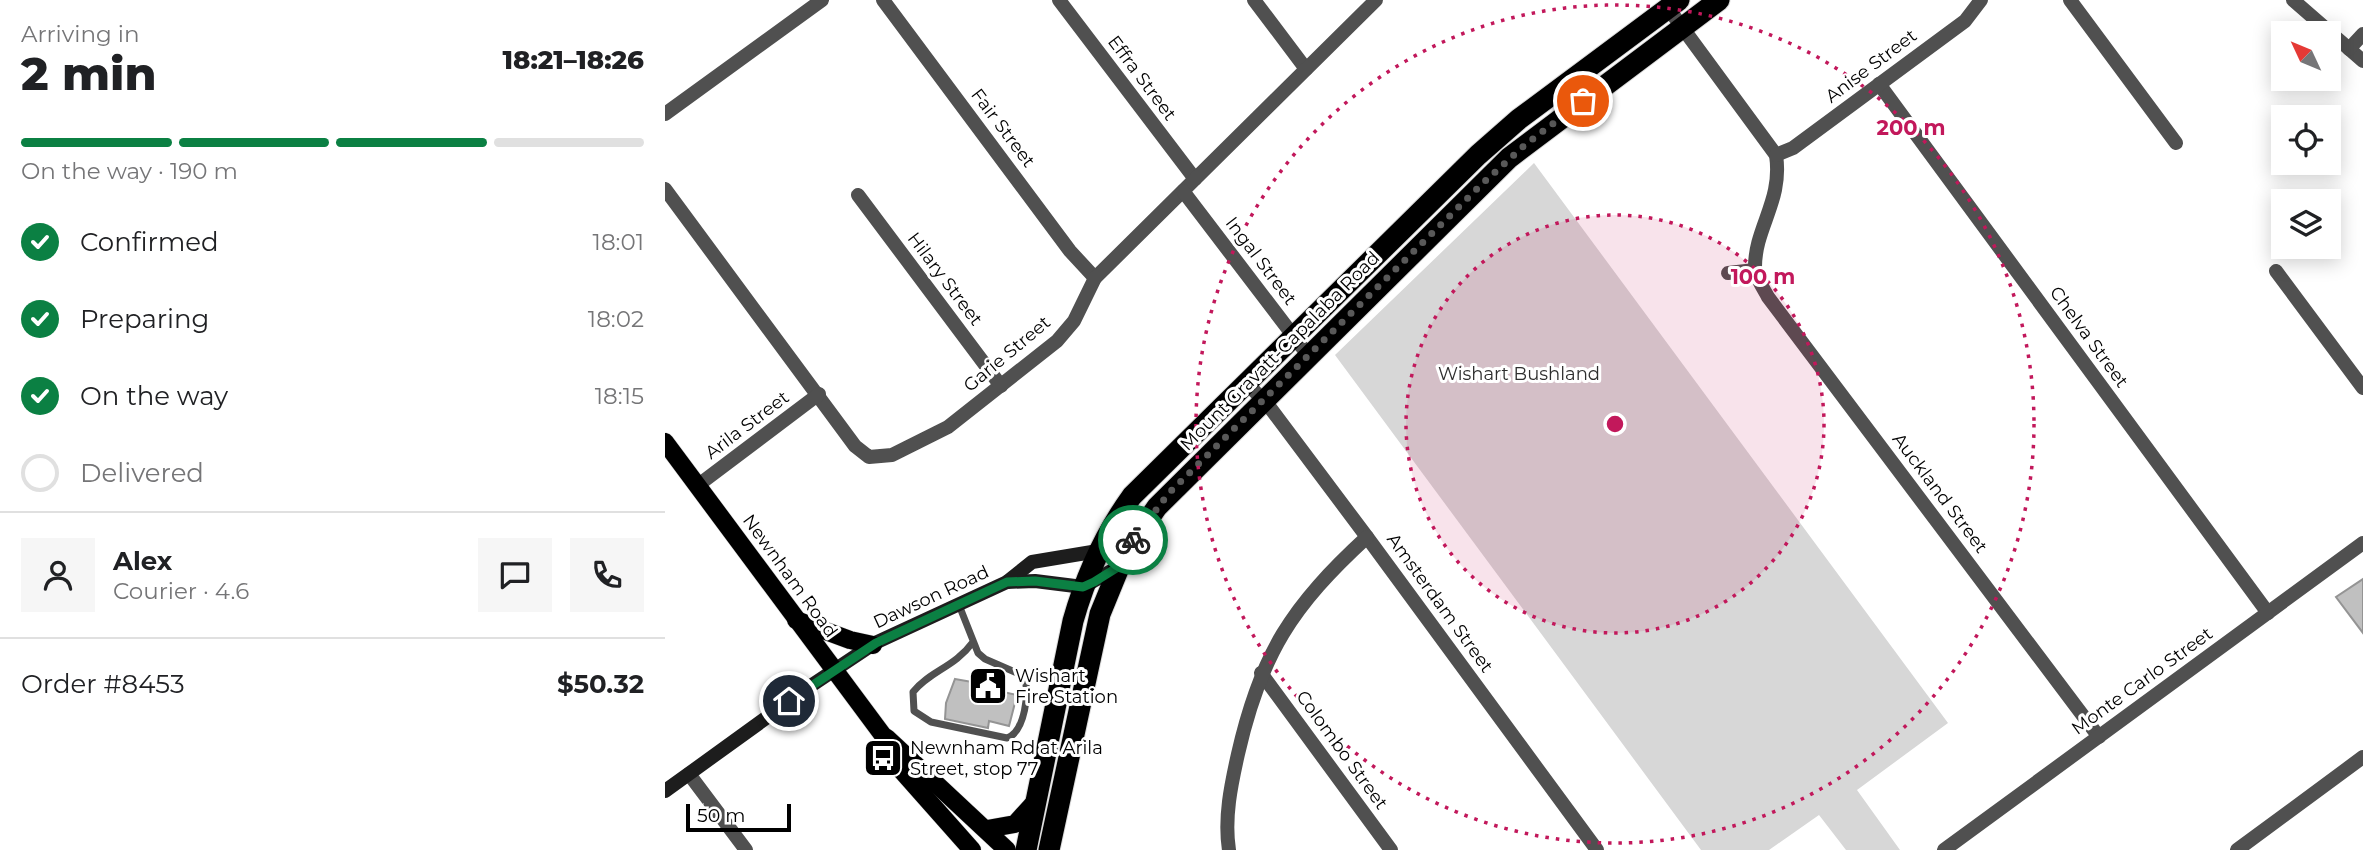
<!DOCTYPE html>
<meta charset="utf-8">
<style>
body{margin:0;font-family:Montserrat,sans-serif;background:#f6f6f6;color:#202124;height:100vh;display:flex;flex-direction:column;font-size:26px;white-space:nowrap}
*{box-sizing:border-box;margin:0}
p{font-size:23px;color:#757577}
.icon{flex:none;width:38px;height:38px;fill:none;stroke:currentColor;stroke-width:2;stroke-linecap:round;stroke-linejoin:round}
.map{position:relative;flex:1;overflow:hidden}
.side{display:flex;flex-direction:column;background:#fff;width:665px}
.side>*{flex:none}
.needle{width:46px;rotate:314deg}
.controls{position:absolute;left:1606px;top:21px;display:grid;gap:14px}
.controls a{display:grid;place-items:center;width:70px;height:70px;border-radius:0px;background:#fff;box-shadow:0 4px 18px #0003;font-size:35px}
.scale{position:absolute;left:21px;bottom:18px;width:105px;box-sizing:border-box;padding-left:7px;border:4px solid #000;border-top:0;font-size:19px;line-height:24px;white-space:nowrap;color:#000;-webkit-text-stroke:5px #fff;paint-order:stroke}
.pin{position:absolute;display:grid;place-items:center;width:60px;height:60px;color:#fff;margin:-30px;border:4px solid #fff;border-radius:50%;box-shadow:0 2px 7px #0007}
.courier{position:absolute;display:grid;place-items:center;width:70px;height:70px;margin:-35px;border:5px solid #0b8043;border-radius:50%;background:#fff;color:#222;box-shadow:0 2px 9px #0007}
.headline em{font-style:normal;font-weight:800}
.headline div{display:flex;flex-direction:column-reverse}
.headline{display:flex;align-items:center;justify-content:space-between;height:119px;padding:0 21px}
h1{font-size:46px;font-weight:800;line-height:52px}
.bar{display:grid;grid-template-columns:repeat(4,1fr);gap:10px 7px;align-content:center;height:84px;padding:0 21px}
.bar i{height:9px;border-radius:5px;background:#e0e0e0}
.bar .selected{background:#0b8043}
.bar p{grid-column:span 4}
.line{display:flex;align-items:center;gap:18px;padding:0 21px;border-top:2px solid #e0e0e0}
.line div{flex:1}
.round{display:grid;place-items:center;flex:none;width:74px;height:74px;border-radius:0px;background:#f6f6f6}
ol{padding:0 21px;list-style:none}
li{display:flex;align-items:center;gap:21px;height:77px}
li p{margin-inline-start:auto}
li .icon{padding:7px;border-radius:50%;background:#0b8043;color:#fff;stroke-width:4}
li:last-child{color:#757577}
li i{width:38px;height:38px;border:4px solid #e0e0e0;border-radius:50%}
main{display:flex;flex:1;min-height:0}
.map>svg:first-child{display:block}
</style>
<main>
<section class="side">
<div class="headline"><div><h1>2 min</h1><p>Arriving in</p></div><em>18:21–18:26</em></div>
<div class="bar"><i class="selected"></i><i class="selected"></i><i class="selected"></i><i></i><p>On the way · 190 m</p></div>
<ol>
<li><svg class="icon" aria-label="check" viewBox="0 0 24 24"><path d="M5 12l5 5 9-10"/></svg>Confirmed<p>18:01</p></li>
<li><svg class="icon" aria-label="check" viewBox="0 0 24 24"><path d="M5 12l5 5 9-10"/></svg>Preparing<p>18:02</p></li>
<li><svg class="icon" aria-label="check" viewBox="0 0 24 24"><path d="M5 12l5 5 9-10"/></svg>On the way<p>18:15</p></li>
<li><i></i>Delivered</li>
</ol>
<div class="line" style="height:126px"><a class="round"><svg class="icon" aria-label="person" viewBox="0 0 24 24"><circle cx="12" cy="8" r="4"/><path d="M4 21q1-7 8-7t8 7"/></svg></a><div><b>Alex</b><p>Courier · 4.6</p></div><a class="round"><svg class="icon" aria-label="chat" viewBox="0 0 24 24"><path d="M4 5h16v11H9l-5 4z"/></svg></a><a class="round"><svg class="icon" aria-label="phone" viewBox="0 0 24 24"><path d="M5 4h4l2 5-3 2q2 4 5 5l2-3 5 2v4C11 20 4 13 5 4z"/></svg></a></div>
<div class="line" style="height:91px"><div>Order #8453</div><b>$50.32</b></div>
</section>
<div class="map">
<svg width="1698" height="850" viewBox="0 0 1698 850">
<rect width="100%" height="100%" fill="#fff"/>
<path fill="#d7d7d7" d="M869 163 1283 723 1192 790 1235 850H1181L1154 815 1104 850H1036L670 355Z"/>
<g fill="#c0c0c0" stroke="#949494" stroke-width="2">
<path d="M1698 579V633L1671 597Z"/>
<path d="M290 679 330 686 329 690 352 695 344 726 324 721 323 728 280 719 281 703Z"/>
</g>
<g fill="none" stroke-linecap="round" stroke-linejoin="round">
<g stroke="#dbdbdb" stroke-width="19">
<g id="primary">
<path d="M0 442 217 734 237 771 307 850"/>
<path d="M131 620 185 640 208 645"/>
<path d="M222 738 342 850"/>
<path d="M322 829 350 824 370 802"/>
</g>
</g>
<g stroke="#dbdbdb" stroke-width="23">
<g id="highway">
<path d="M361 850 408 621C421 575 439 535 467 496L813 155 854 119 1014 0"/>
<path d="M384 850 435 614 460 553 492 507 844 158 1054 0"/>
</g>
</g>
<path stroke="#505050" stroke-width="7" d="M294 605 313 653 320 659 359 676C365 691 360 732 342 738L266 722 249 711 248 692C266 670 289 668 308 642"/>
<g stroke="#505050" stroke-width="14">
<path d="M218 0 405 251 430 278"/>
<path d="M394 0 530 179"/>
<path d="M589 0 641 69"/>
<path d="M1405 0 1511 143"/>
<path d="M1628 0 1698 61"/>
<path d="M1003 8 1111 155C1118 201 1090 227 1090 267 1090 277 1099 289 1103 297L1434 737"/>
<path d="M1684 49 1698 34"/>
<path d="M1214 84 1603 613"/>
<path d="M0 114 157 0"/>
<path d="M1111 155 1128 148 1300 21 1316 0"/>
<path d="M0 189 190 446 204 457 227 455 283 427 392 341 409 321 430 278 711 0"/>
<path d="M518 191 643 355"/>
<path d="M193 195 336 386"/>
<path d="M1611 271 1698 388"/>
<path d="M1063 273 1090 270"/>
<path d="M581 382 606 409 702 537 932 850"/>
<path d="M32 486 154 394"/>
<path d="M596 673 726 850"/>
<path d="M24 774 81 850"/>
<path d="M564 850C559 818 566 785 573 754 596 653 627 606 702 537"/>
<path d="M1279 850 1698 543"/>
<path d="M1572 850 1698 757"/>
</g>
<g stroke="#1d1d1d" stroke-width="14">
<path d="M342 582 370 581 418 587 453 567"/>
<path d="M0 791 144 687 210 643 342 582 367 562 433 551"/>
</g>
<use href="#primary" stroke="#000" stroke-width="18"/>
<use href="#highway" stroke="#000" stroke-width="21"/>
</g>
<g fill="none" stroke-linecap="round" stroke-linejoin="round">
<path stroke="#595959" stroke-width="7" stroke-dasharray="0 12.6" d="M468 540 504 493 818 183 861 144 918 101"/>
<path stroke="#0b8043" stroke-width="9" d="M124 701 211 643 342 582 370 581 418 587 429 582 453 567 468 540"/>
</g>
<circle cx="950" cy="424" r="209" fill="#c2185b" fill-opacity=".12"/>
<g fill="none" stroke="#c2185b" stroke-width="3.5" stroke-dasharray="3.5 7">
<circle cx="950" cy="424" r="209"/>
<circle cx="950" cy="424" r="419"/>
</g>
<defs>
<g id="civic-square" transform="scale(2.0125)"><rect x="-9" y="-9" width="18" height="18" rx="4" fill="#000" stroke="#fff"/><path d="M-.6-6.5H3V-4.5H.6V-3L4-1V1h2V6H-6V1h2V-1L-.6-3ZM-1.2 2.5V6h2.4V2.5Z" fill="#fff"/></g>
<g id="bus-square" transform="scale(2.0125)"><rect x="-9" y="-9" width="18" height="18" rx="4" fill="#000" stroke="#fff"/><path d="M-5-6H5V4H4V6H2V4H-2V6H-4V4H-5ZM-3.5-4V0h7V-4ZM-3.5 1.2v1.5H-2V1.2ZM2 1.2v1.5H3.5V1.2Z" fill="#fff"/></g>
</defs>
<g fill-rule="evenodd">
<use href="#civic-square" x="323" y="686"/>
<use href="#bus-square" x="218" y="758"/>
</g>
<g text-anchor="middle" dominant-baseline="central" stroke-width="6" stroke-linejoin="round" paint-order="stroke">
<g font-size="18" fill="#000" stroke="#fff">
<text transform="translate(1206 66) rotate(-37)">Anise Street</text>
<text transform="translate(477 78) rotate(53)">Effra Street</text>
<text transform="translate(338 128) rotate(53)">Fair Street</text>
<text transform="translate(596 261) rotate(53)">Ingal Street</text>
<text transform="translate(280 279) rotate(53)">Hilary Street</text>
<text transform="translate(1424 337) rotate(54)">Chelva Street</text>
<text transform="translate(615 351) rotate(-45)">Mount Gravatt-Capalaba Road</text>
<text transform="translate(342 354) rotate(-40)">Garie Street</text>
<text transform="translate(82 425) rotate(-37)">Arila Street</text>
<text transform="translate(1275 493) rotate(53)">Auckland Street</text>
<text transform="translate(125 576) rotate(54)">Newnham Road</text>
<text transform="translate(266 597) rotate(-25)">Dawson Road</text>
<text transform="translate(775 603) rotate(54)">Amsterdam Street</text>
<text transform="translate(1477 681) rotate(-36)">Monte Carlo Street</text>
<text transform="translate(677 750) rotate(54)">Colombo Street</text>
</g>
<g font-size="18" fill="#2e2e2e" stroke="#fff">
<text x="854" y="374">Wishart Bushland</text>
</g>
<g font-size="18" fill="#000" stroke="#fff" text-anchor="start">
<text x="350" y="676">Wishart<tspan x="350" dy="21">Fire Station</tspan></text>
<text x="245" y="748">Newnham Rd at Arila<tspan x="245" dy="21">Street, stop 77</tspan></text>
</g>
</g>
<circle cx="950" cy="424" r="10" fill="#c2185b" stroke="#fff" stroke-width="3.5"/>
<g font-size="21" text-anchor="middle" font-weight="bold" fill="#c2185b" stroke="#fff" stroke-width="6" stroke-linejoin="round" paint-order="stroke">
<text x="1246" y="135">200 m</text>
<text x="1098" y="284">100 m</text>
</g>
</svg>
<div class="controls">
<a><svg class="needle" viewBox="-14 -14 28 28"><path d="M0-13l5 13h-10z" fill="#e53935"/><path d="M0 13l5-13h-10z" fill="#757577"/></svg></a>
<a><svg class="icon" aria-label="locate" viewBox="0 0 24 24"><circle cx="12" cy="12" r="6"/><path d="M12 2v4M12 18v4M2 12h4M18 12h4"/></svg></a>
<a><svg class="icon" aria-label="layers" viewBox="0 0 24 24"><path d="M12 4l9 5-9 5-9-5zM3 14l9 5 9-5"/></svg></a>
</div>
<div class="scale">50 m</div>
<div class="pin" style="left:918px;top:101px;background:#ea580c"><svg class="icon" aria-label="bag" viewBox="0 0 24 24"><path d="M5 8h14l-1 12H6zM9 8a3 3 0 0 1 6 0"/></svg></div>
<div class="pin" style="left:124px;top:701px;background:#1f2937"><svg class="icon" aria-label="home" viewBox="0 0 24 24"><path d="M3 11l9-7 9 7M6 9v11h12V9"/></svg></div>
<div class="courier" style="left:468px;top:540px"><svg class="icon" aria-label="bike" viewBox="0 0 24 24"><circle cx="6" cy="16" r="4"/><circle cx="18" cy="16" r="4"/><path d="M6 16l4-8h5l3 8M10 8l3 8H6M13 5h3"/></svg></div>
</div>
</main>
